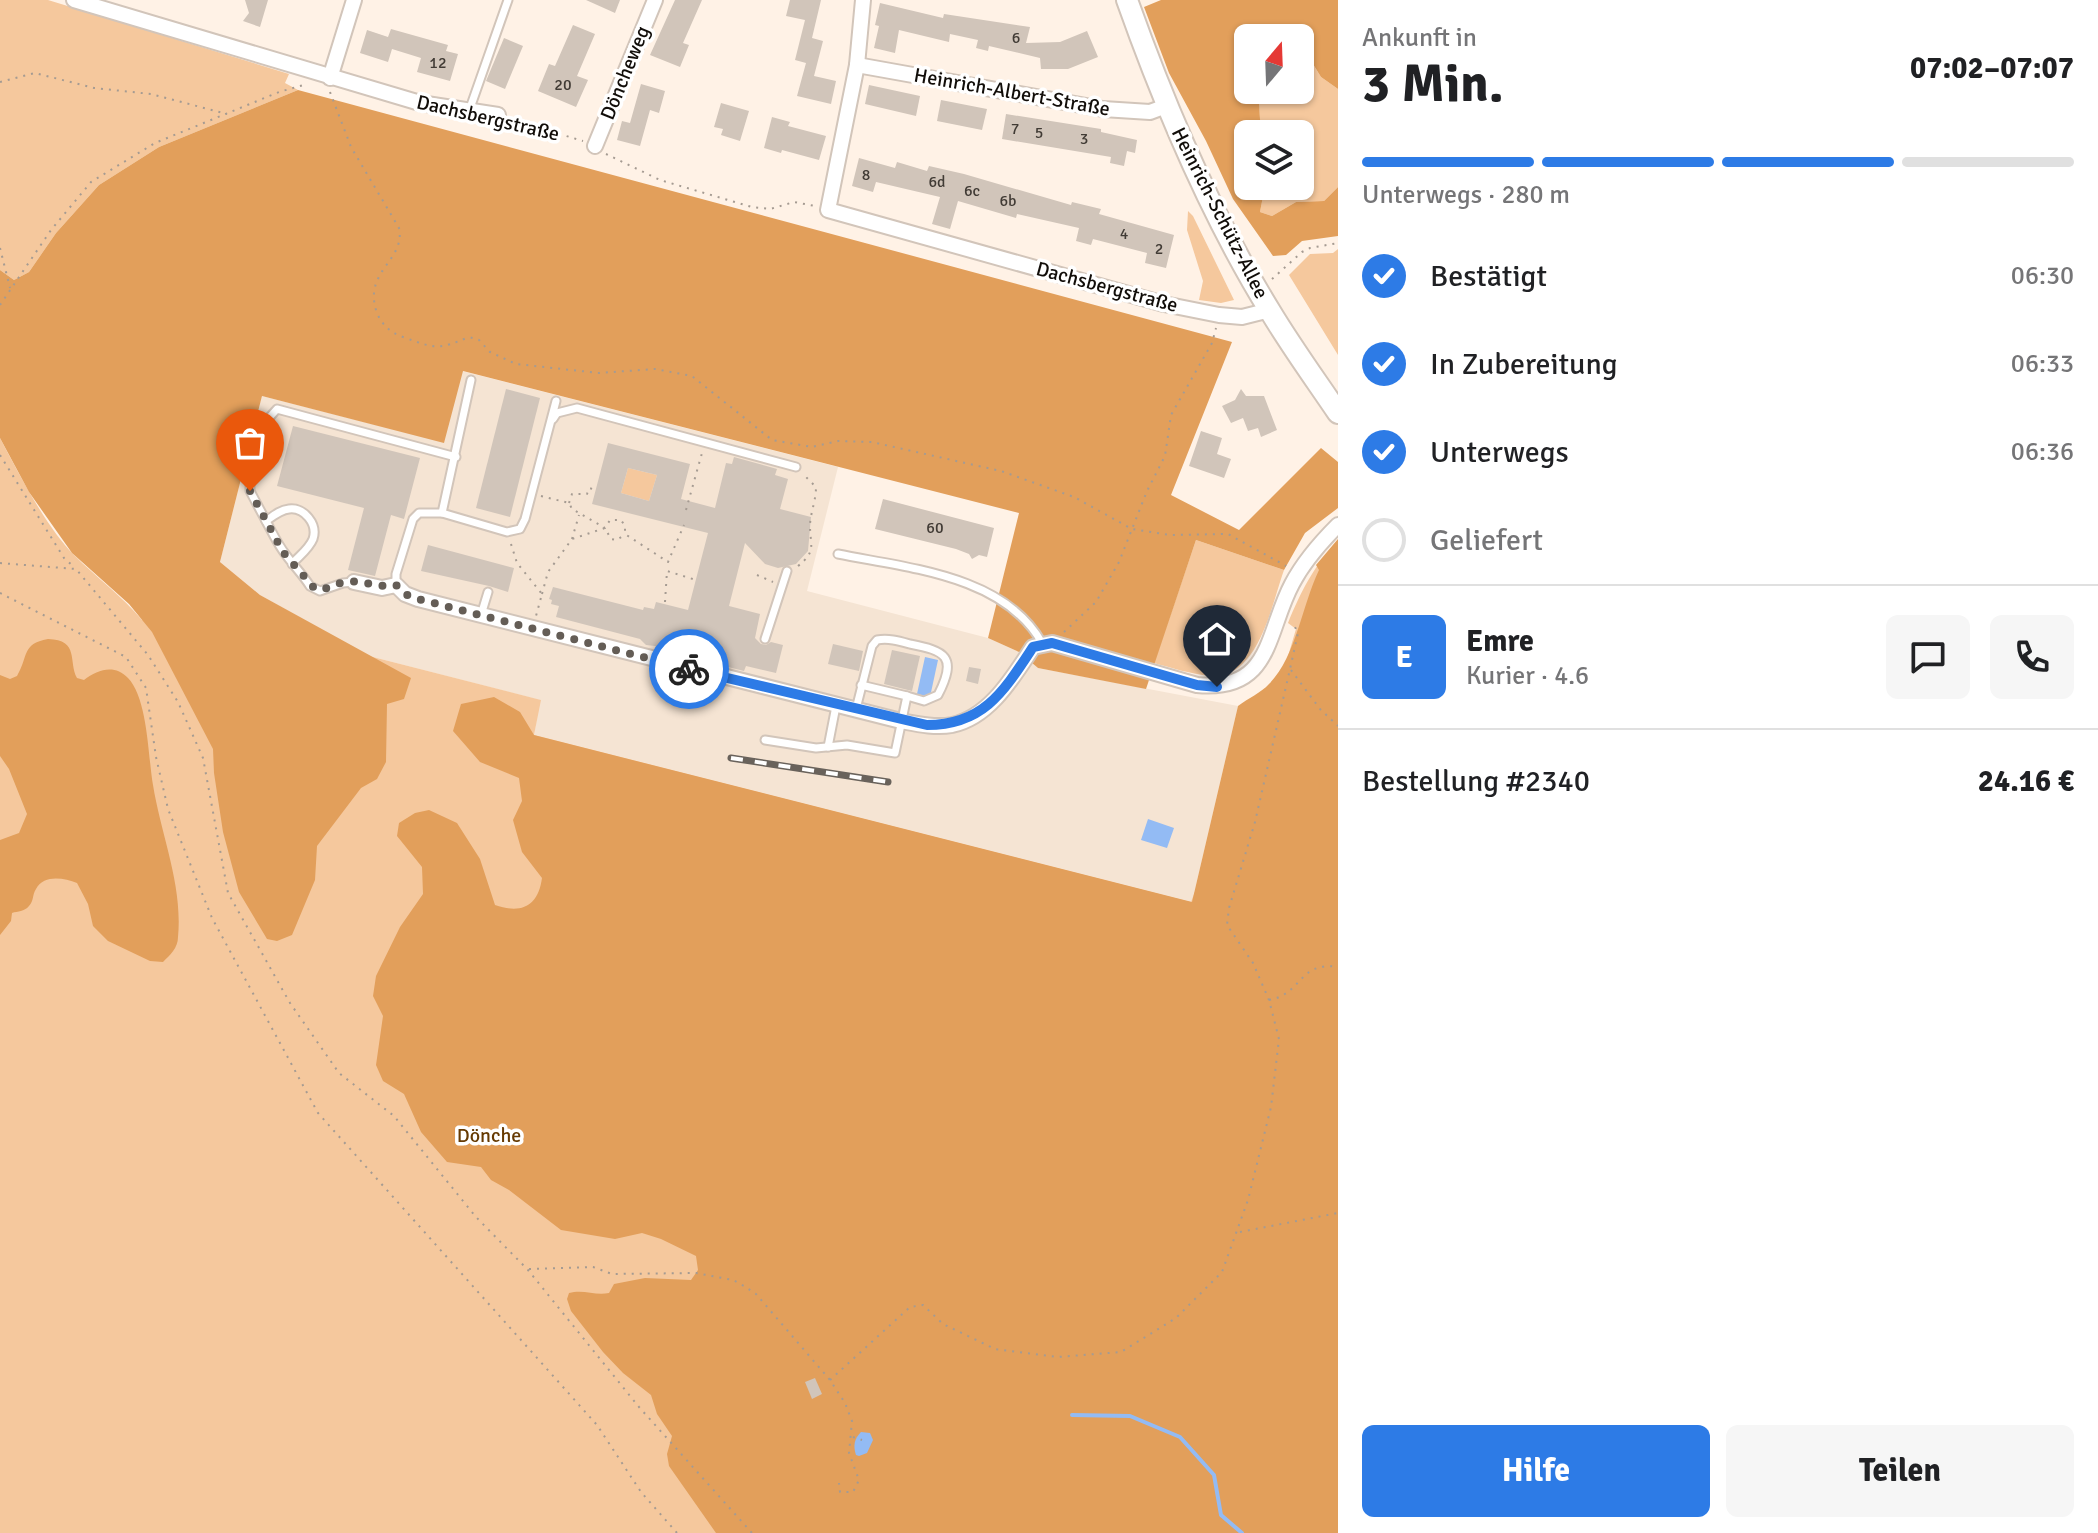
<!DOCTYPE html>
<html lang="de">
<meta charset="utf-8">
<style>
body{margin:0;font-family:Signika,sans-serif;background:#f6f6f6;color:#202124;height:100vh;display:flex;flex-direction:column;font-size:30px;white-space:nowrap}
*{box-sizing:border-box;margin:0}
p{font-size:26px;color:#757577}
.icon{flex:none;width:44px;height:44px;fill:none;stroke:currentColor;stroke-width:2;stroke-linecap:round;stroke-linejoin:round}
.map{position:relative;flex:1;overflow:hidden}
.sheet{display:flex;flex-direction:column;background:#fff;width:760px}
.sheet>*{flex:none}
.needle{width:52px;rotate:19deg}
.fabs{position:absolute;left:1234px;top:24px;display:grid;gap:16px}
.fabs a{display:grid;place-items:center;width:80px;height:80px;border-radius:12px;background:#fff;box-shadow:0 2px 6px #0004;font-size:40px}
.pin{position:absolute;display:grid;place-items:center;width:68px;height:68px;color:#fff;margin:-82px -34px;border-radius:50% 50% 50% 0;rotate:-45deg;box-shadow:0 0 8px #0007}
.pin .icon{rotate:45deg}
.courier{position:absolute;display:grid;place-items:center;width:80px;height:80px;margin:-40px;border:6px solid #2d7be6;border-radius:50%;background:#fff;color:#222;box-shadow:0 2px 10px #0007}
.headline em{font-style:normal;font-weight:800}
.headline div{display:flex;flex-direction:column-reverse}
.headline{display:flex;align-items:center;justify-content:space-between;height:136px;padding:0 24px}
h1{font-size:52px;font-weight:800;line-height:60px}
.bar{display:grid;grid-template-columns:repeat(4,1fr);gap:12px 8px;align-content:center;height:96px;padding:0 24px}
.bar i{height:10px;border-radius:6px;background:#e0e0e0}
.bar .selected{background:#2d7be6}
.bar p{grid-column:span 4}
.line{display:flex;align-items:center;gap:20px;padding:0 24px;border-top:2px solid #e0e0e0}
.line div{flex:1}
.round{display:grid;place-items:center;flex:none;width:84px;height:84px;border-radius:12px;background:#f6f6f6}
ol{padding:0 24px;list-style:none}
li{display:flex;align-items:center;gap:24px;height:88px}
li p{margin-inline-start:auto}
li .icon{padding:8px;border-radius:50%;background:#2d7be6;color:#fff;stroke-width:4}
li:last-child{color:#757577}
li i{width:44px;height:44px;border:4px solid #e0e0e0;border-radius:50%}
.primary-button{display:flex;gap:16px;margin-top:auto;padding:16px 24px}
.primary-button a{flex:1;height:92px;border-radius:12px;background:#2d7be6;color:#fff;font-size:32px;font-weight:800;line-height:92px;text-align:center}
.primary-button a+a{background:#f6f6f6;color:#202124}
main{display:flex;flex:1;min-height:0}
.map>svg:first-child{display:block}
</style>
<main>
<div class="map">
<svg width="1338" height="1533" viewBox="0 0 1338 1533">
<rect width="100%" height="100%" fill="#fff2e6"/>
<path fill="#f5e4d3" d="M462 371 838 467 807 591 988 638 1019 652 1038 668 1238 706 1192 902 534 735 540 700 369 656 260 595 220 562 262 396 443 442Z"/>
<g fill="#f5c89d">
<path d="M0 0H48L289 74 285 83 298 90 159 147 99 185 56 233 29 272 14 280 0 270Z"/>
<path d="M1279 30 1294 34 1297 38H1250L1251 34Z"/>
<path d="M1300 43 1321 77 1338 89V187L1324 201 1296 202 1272 216 1260 212 1265 186H1300V134H1261L1259 107 1241 83 1243 60 1248 44V90H1300Z"/>
<path d="M1188 211 1193 216 1234 300 1221 303 1199 300 1203 281 1187 230Z"/>
<path d="M1338 249V355L1289 275 1310 254 1333 253Z"/>
<path d="M0 438C19 474 46 527 74 555 96 577 122 596 142 620L369 656 541 700 534 735 1191 902 1273 686 1283 673 1296 629 1288 623C1301 591 1314 566 1338 540V1533H0Z"/>
<path d="M628 468 657 475 649 501 621 493Z"/>
<path d="M1196 540 1284 570C1271 606 1259 679 1210 676 1191 674 1172 668 1154 663Z"/>
</g>
<g fill="#e29f5b">
<path d="M1161 0H1338V89L1321 77 1300 43V38L1279 30 1252 34 1248 38 1241 83 1259 104 1261 134H1248V186H1265L1260 212 1272 216 1296 202 1324 201 1338 187V236L1302 241 1286 255 1273 256 1233 199 1206 141 1169 73 1144 7Z"/>
<path d="M298 90 1232 342 1171 495 1239 530 1321 448 1338 462V508L1305 533 1284 570 1196 540 1146 689 1038 668 1019 652 988 638 1019 513 463 371 444 443 262 396 220 562 260 595 411 678 404 699 387 704 386 762 377 779 361 788 317 846 315 880 292 935 277 941 267 939 239 892 223 832 214 773 213 749 152 632 129 604 72 553 29 492 0 438V270L14 280 29 272 56 233 99 185 159 147Z"/>
<path d="M1338 539V1533H716L669 1466 667 1454 672 1436 657 1414 651 1395 623 1373 603 1352 571 1311 567 1299 569 1293C584 1289 595 1296 609 1293L614 1284 645 1278 691 1280 698 1270 696 1256 661 1239 642 1233 615 1239 561 1230 509 1190 491 1180 481 1167 447 1162 421 1132 404 1094 383 1081 376 1065 383 1016 373 996 376 976 400 927 423 894 422 867 397 836 399 823 415 813 429 810 457 823 480 859 495 905C521 914 538 907 542 878L522 852 513 820 522 801 519 778 480 762 453 731 461 704 494 697 520 712 534 735 1192 902 1238 706C1248 698 1261 693 1269 684 1296 657 1302 605 1319 570L1316 565Z"/>
<path d="M48 639C80 640 68 662 77 678L84 680C98 669 115 664 128 678 148 699 148 757 153 785 161 835 183 885 178 937 178 948 170 955 163 962L150 961 108 941 93 926 88 904 77 883C64 878 44 874 36 889 32 895 34 901 29 906 24 912 18 911 12 913L11 921 0 935V840L19 833 27 814 9 769 0 756V675L10 679 17 676C29 656 21 644 48 639Z"/>
</g>
<g fill="#93bbf4">
<path d="M925 657 938 660 930 697 917 694Z"/>
<path d="M1148 819 1174 828 1167 848 1141 840Z"/>
<path d="M861 1432 870 1433 873 1440 867 1453 859 1456 856 1455C853 1446 854 1439 861 1432Z"/>
</g>
<g fill="none" stroke-linecap="round" stroke-linejoin="round">
<path stroke="#93bbf4" stroke-width="4" d="M1072 1415 1130 1416 1180 1437 1214 1475 1221 1515 1242 1533"/>
</g>
<g fill="#d1c5ba" fill-rule="evenodd">
<path d="M245 0H268L260 27 243 21 249 13Z"/>
<path d="M586 0H620L615 13Z"/>
<path d="M675 0H702L683 43 689 45 680 67 650 55Z"/>
<path d="M790 0H821L812 38 823 41 814 76 836 81 831 104 797 96 806 63 795 60 805 20 786 16Z"/>
<path d="M880 3 943 18 944 14 1030 27 1026 43 1060 42 1087 31 1098 57 1068 69H1041L1040 58 989 46 988 51 976 48 978 40 950 34 949 42 899 30 895 53 874 48 879 26 875 25Z"/>
<path d="M573 25 595 34 577 76 588 80 576 107 538 91 549 64 555 66Z"/>
<path d="M391 29 448 45 446 51 458 54 450 81 417 72 421 58 392 49 388 62 360 53 367 30 388 37Z"/>
<path d="M504 38 523 46 505 89 486 81Z"/>
<path d="M641 84 665 91 659 113 650 110 640 146 617 140 622 121 630 123Z"/>
<path d="M869 85 920 96 916 116 865 104Z"/>
<path d="M941 100 987 109 982 130 937 121Z"/>
<path d="M721 103 749 111 740 141 721 135 723 129 714 127Z"/>
<path d="M1006 114 1101 129V132L1137 140 1135 153 1127 151 1124 166 1110 163 1111 157 1002 139Z"/>
<path d="M772 117 790 122 788 126 826 136 819 160 782 150 781 153 764 148Z"/>
<path d="M859 158 895 168 897 162 927 171 929 166 964 174 1071 205 1072 202 1101 209 1099 214 1174 235 1166 268 1145 263 1147 253 1093 239 1091 245 1076 241 1079 228 1017 214 1016 218 958 201 950 229 932 224 940 197 876 182 873 192 852 186Z"/>
<path d="M506 389 540 398 510 517 476 508Z"/>
<path d="M1241 389 1246 396H1264L1277 430 1261 437 1258 428 1248 431 1243 418 1231 423 1222 406 1235 400Z"/>
<path d="M293 426 420 458 404 519 391 515 375 576 348 570 364 508 277 486Z"/>
<path d="M1201 431 1222 438 1217 454 1231 459 1224 478 1189 466Z"/>
<path d="M608 443 690 464 681 499 715 508 726 463 732 464 734 457 777 469 775 475 788 479 780 509 811 517 808 551 796 564 778 568 765 564 745 543 729 606 760 614 755 638 761 644 766 645 771 642 783 645 776 673 746 666 744 671 676 654 655 646 646 645 640 639 556 617 559 606 551 604 552 600 549 599 553 587 643 610 644 607 654 609 656 602 688 610 708 533 592 504ZM628 468 657 475 649 501 621 493Z"/>
<path d="M883 499 994 528 987 557 979 555 972 559 969 554 956 549 875 529Z"/>
<path d="M428 545 514 568 508 592 489 586 421 571Z"/>
<path d="M833 644 863 651 859 671 828 664Z"/>
<path d="M892 650 920 656 912 691 884 684Z"/>
<path d="M969 667 981 669 978 684 966 681Z"/>
<path d="M815 1378 822 1394 812 1399 805 1382Z"/>
</g>
<g fill="none" stroke-linecap="round" stroke-linejoin="round">
<g stroke="#d2c5ba" stroke-width="11">
<g id="service">
<path d="M469 111 508 0"/>
<path d="M471 380 442 513 507 532 520 529 525 519 556 401"/>
<path d="M553 419 557 413 577 408 796 467"/>
<path d="M266 521 250 491V485L268 419 277 409 456 457"/>
<path d="M838 554C907 568 1004 575 1042 643"/>
<path d="M292 564C299 556 309 549 313 539 318 524 304 507 289 509 280 510 273 516 266 521 272 532 278 545 286 555 294 566 303 575 310 586L320 591 343 583 354 582"/>
<path d="M396 585V574L413 519 419 513H442"/>
<path d="M481 615 488 592"/>
<path d="M765 639 787 571"/>
<path d="M861 685 907 696"/>
<path d="M765 740 816 748 847 745 895 753 907 696 924 701 938 695C958 656 945 651 910 644 899 641 889 638 877 640L872 646 856 709"/>
<path d="M828 747 836 706"/>
</g>
</g>
<g stroke="#d2c5ba" stroke-width="18">
<g id="minor">
<path d="M74 0 420 103 498 115"/>
<path d="M863 0 857 65 828 210 1164 304 1219 315 1242 317 1270 310"/>
<path d="M857 65 1103 109 1150 112 1166 106"/>
<path d="M330 78 354 0"/>
<path d="M595 146 655 0"/>
<path d="M354 582 382 588 396 585 405 594 418 599 901 721C917 724 935 728 952 725 990 717 1013 677 1033 647L1052 643 1197 685C1272 692 1266 633 1292 584 1304 561 1320 543 1338 525"/>
</g>
</g>
<g stroke="#d2c5ba" stroke-width="24">
<path id="secondary" d="M1127 0C1165 107 1210 214 1270 311 1291 346 1315 379 1338 413"/>
</g>
<g stroke="#a59b92" stroke-width="2" stroke-dasharray="2 6" stroke-linecap="butt">
<path d="M0 82 35 73 94 88 151 94 227 114"/>
<path d="M330 92 351 147 399 228C406 261 362 271 377 313 382 325 391 333 403 337 436 349 438 350 469 337L479 340 490 352 516 364 599 373 655 369 692 376 772 440 812 447 838 441 872 442 1001 471 1074 497 1132 529 1170 535 1228 534 1286 566"/>
<path d="M513 120 583 141"/>
<path d="M606 154 660 180 752 207 770 209 794 202 815 206"/>
<path d="M0 248 10 288"/>
<path d="M1272 279 1302 252 1310 248 1338 243"/>
<path d="M0 305 51 230 91 182 155 143 279 92 307 84"/>
<path d="M0 455 64 558 74 567"/>
<path d="M541 496 569 503 572 509 605 528 610 520H621L625 526V534L668 562 684 525"/>
<path d="M569 503 572 494H587L589 488 596 490"/>
<path d="M686 510 702 453"/>
<path d="M572 539 579 515"/>
<path d="M511 544 517 563 542 594 536 616"/>
<path d="M0 563 76 569 148 655 178 702 203 758 228 893 290 1003 339 1073 394 1116 476 1217 528 1270 639 1407 752 1533"/>
<path d="M798 566C817 551 810 545 810 526 810 514 816 501 816 487L805 476"/>
<path d="M757 575 773 582"/>
<path d="M0 593 126 657 146 688 156 757 168 809 212 918 318 1113 597 1425 641 1492 677 1533"/>
<path d="M542 594 548 572 572 539 605 528 611 539 617 540 624 535"/>
<path d="M665 602 667 571 696 580"/>
<path d="M1064 632 1096 602 1119 562 1147 491 1165 456 1171 415 1212 343 1216 328"/>
<path d="M1291 670 1320 709 1338 726"/>
<path d="M1269 1000C1303 994 1298 961 1338 967"/>
<path d="M1240 1232 1338 1213"/>
<path d="M529 1269 593 1267 612 1274 696 1273 733 1280 744 1286 756 1294 830 1380 845 1403 852 1421 849 1453 859 1480 853 1492H840L839 1483"/>
<path d="M830 1380 910 1307 923 1305 943 1324 995 1349 1058 1357 1121 1352 1176 1318 1222 1272 1248 1200 1271 1107 1279 1039 1269 1000 1253 963 1227 925 1229 908 1255 822 1290 669 1298 633 1293 623"/>
<path d="M853 1437 862 1440"/>
</g>
<use href="#service" stroke="#fff" stroke-width="7"/>
<use href="#minor" stroke="#fff" stroke-width="14"/>
<use href="#secondary" stroke="#fff" stroke-width="20"/>
<g stroke="#69625b" stroke-width="7">
<path id="rail" d="M731 758 888 782"/>
</g>
<use href="#rail" stroke="#fff" stroke-width="4" stroke-dasharray="12" stroke-linecap="butt"/>
</g>
<g fill="none" stroke-linecap="round" stroke-linejoin="round">
<path stroke="#645d56" stroke-width="8" stroke-dasharray="0 14.4" d="M250 491 283 552 315 589C326 591 334 584 345 582 362 579 377 589 396 585L405 594 418 599 689 669"/>
<path stroke="#2d7be6" stroke-width="10" d="M689 669 927 725C984 725 1004 691 1033 647L1052 643 1197 685 1217 687"/>
</g>
<g text-anchor="middle" dominant-baseline="central" stroke-width="7" stroke-linejoin="round" paint-order="stroke">
<g font-size="16" fill="#413b35">
<text x="1016" y="38">6</text>
<text x="438" y="63">12</text>
<text x="563" y="85">20</text>
<text x="1015" y="129">7</text>
<text x="1039" y="133">5</text>
<text x="1084" y="139">3</text>
<text x="866" y="175">8</text>
<text x="937" y="182">6d</text>
<text x="972" y="191">6c</text>
<text x="1008" y="201">6b</text>
<text x="1124" y="234">4</text>
<text x="1159" y="249">2</text>
<text x="935" y="528">60</text>
</g>
<g font-size="20" fill="#110d09" stroke="#fff">
<text transform="translate(625 73) rotate(-68)">Döncheweg</text>
<text transform="translate(1012 92) rotate(10)">Heinrich-Albert-Straße</text>
<text transform="translate(488 118) rotate(13)">Dachsbergstraße</text>
<text transform="translate(1220 213) rotate(63)">Heinrich-Schütz-Allee</text>
<text transform="translate(1107 287) rotate(15)">Dachsbergstraße</text>
</g>
<g font-size="20" fill="#663a02" stroke="#fff">
<text x="489" y="1135">Dönche</text>
</g>
</g>
</svg>
<div class="fabs">
<a><svg class="needle" viewBox="-14 -14 28 28"><path d="M0-13l5 13h-10z" fill="#e53935"/><path d="M0 13l5-13h-10z" fill="#757577"/></svg></a>
<a><svg class="icon" aria-label="layers" viewBox="0 0 24 24"><path d="M12 4l9 5-9 5-9-5zM3 14l9 5 9-5"/></svg></a>
</div>
<div class="pin" style="left:250px;top:491px;background:#ea580c"><svg class="icon" aria-label="bag" viewBox="0 0 24 24"><path d="M5 8h14l-1 12H6zM9 8a3 3 0 0 1 6 0"/></svg></div>
<div class="pin" style="left:1217px;top:687px;background:#1f2937"><svg class="icon" aria-label="home" viewBox="0 0 24 24"><path d="M3 11l9-7 9 7M6 9v11h12V9"/></svg></div>
<div class="courier" style="left:689px;top:669px"><svg class="icon" aria-label="bike" viewBox="0 0 24 24"><circle cx="6" cy="16" r="4"/><circle cx="18" cy="16" r="4"/><path d="M6 16l4-8h5l3 8M10 8l3 8H6M13 5h3"/></svg></div>
</div>
<section class="sheet">
<div class="headline"><div><h1>3 Min.</h1><p>Ankunft in</p></div><em>07:02–07:07</em></div>
<div class="bar"><i class="selected"></i><i class="selected"></i><i class="selected"></i><i></i><p>Unterwegs · 280 m</p></div>
<ol>
<li><svg class="icon" aria-label="check" viewBox="0 0 24 24"><path d="M5 12l5 5 9-10"/></svg>Bestätigt<p>06:30</p></li>
<li><svg class="icon" aria-label="check" viewBox="0 0 24 24"><path d="M5 12l5 5 9-10"/></svg>In Zubereitung<p>06:33</p></li>
<li><svg class="icon" aria-label="check" viewBox="0 0 24 24"><path d="M5 12l5 5 9-10"/></svg>Unterwegs<p>06:36</p></li>
<li><i></i>Geliefert</li>
</ol>
<div class="line" style="height:144px"><b class="round" style="background:#2d7be6;color:#fff">E</b><div><b>Emre</b><p>Kurier · 4.6</p></div><a class="round"><svg class="icon" aria-label="chat" viewBox="0 0 24 24"><path d="M4 5h16v11H9l-5 4z"/></svg></a><a class="round"><svg class="icon" aria-label="phone" viewBox="0 0 24 24"><path d="M5 4h4l2 5-3 2q2 4 5 5l2-3 5 2v4C11 20 4 13 5 4z"/></svg></a></div>
<div class="line" style="height:104px"><div>Bestellung #2340</div><b>24.16 €</b></div>
<div class="primary-button"><a>Hilfe</a><a>Teilen</a></div>
</section>
</main>
